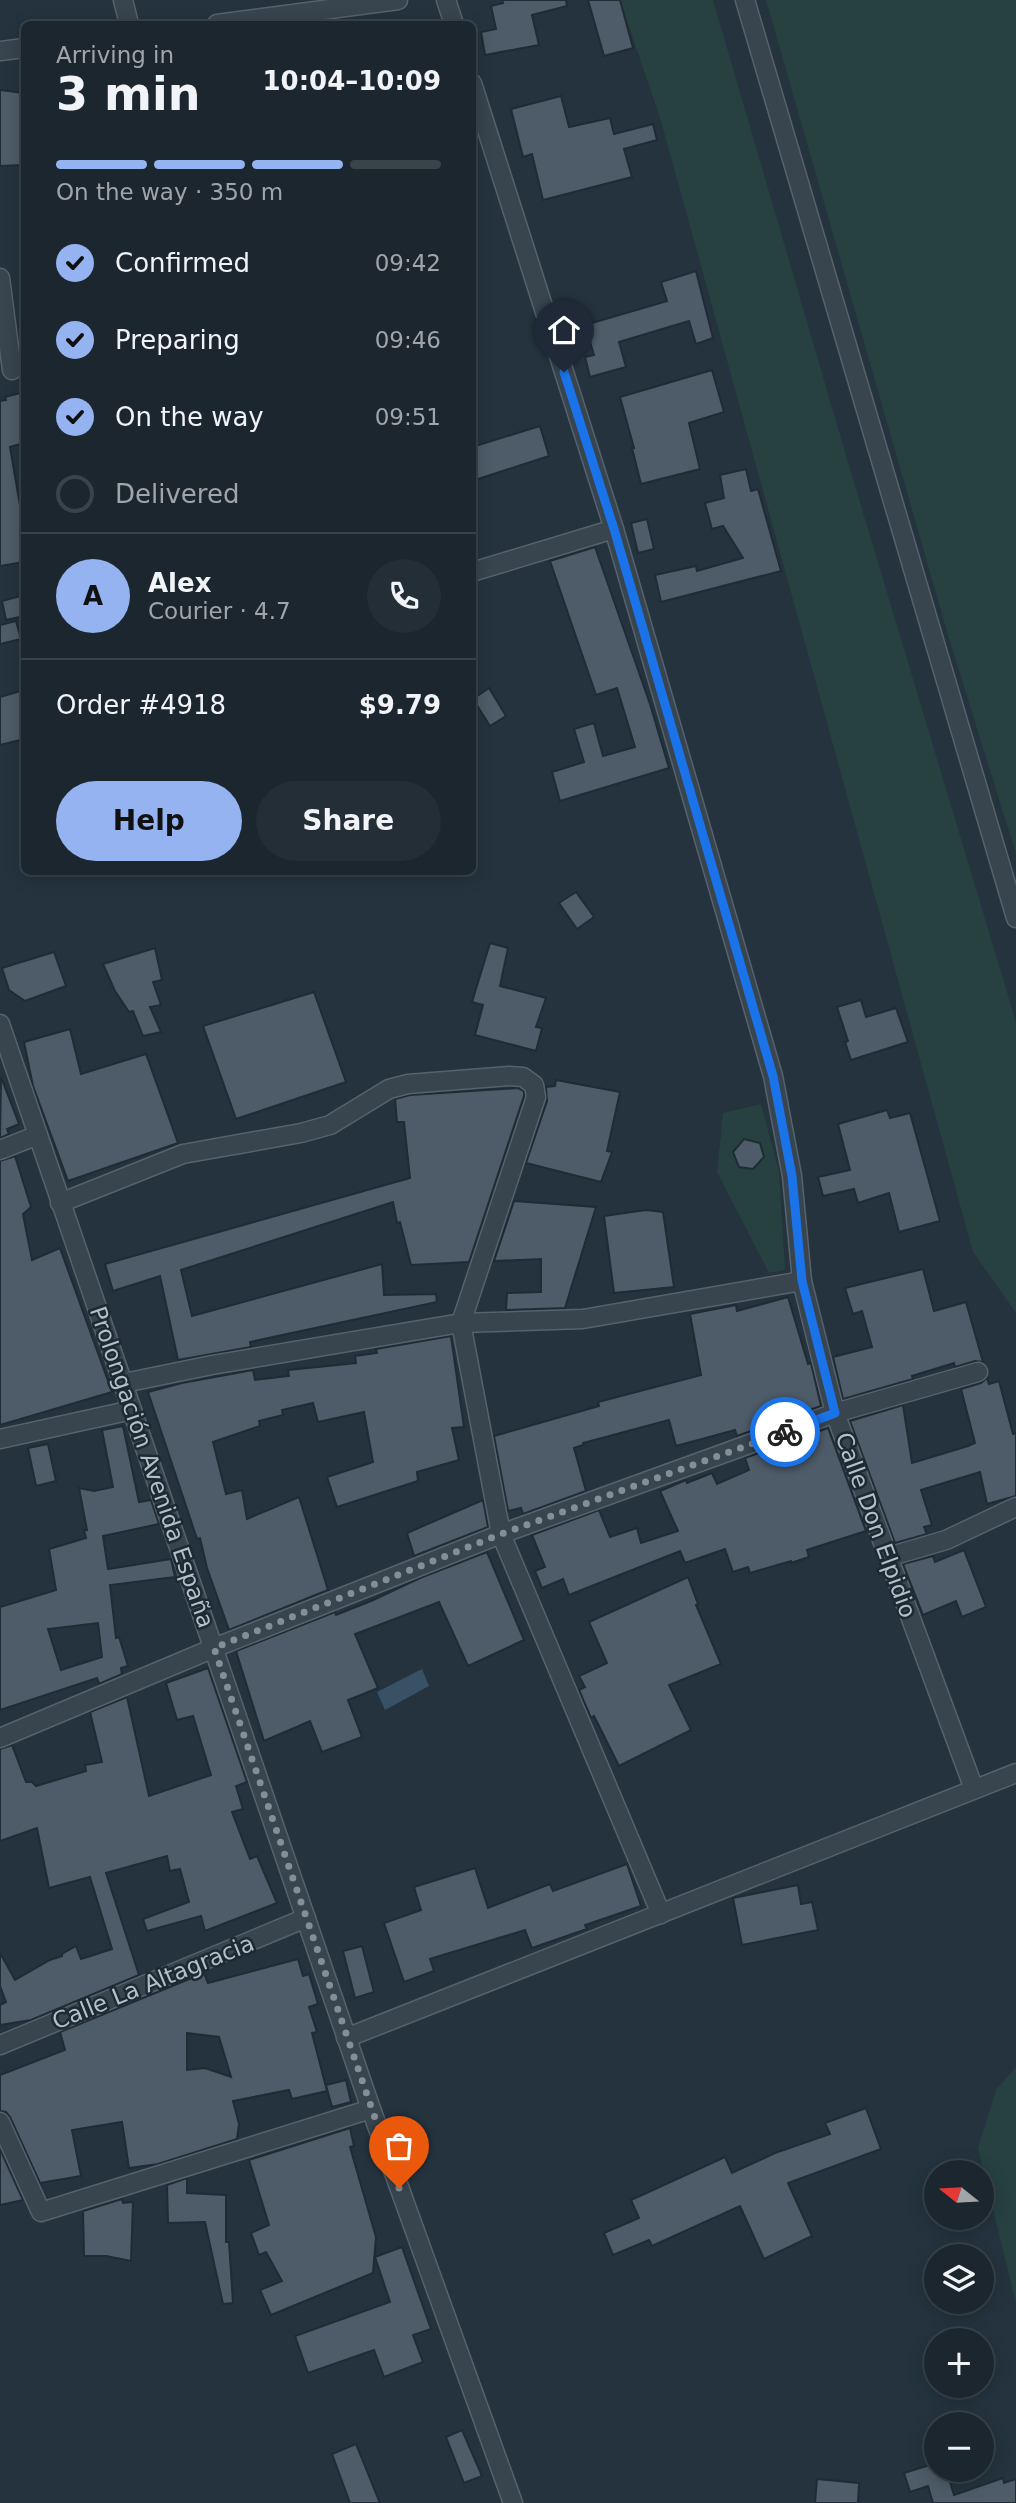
<!DOCTYPE html>
<meta charset="utf-8">
<style>
body{margin:0;font-family:"DejaVu Sans",sans-serif;background:#242e36;color:#f1f3f6;height:100vh;display:flex;flex-direction:column;font-size:26px;white-space:nowrap}
*{box-sizing:border-box;margin:0}
p{font-size:23px;color:#a0a5aa}
.icon{flex:none;width:38px;height:38px;fill:none;stroke:currentColor;stroke-width:2;stroke-linecap:round;stroke-linejoin:round}
.map{position:relative;flex:1;overflow:hidden}
.sheet{position:absolute;left:21px;top:21px;width:455px;height:854px;display:flex;flex-direction:column;background:#1b262e;border-radius:10px;box-shadow:0 4px 18px #0003,0 0 0 2px #39434a}
.sheet>*{flex:none}
.needle{width:46px;rotate:288deg}
.tools{position:absolute;left:924px;top:2160px;display:grid;gap:14px}
.tools a{display:grid;place-items:center;width:70px;height:70px;border-radius:50%;background:#1b262e;box-shadow:0 4px 18px #0003,0 0 0 2px #39434a;font-size:35px}
.pin{position:absolute;display:grid;place-items:center;width:60px;height:60px;color:#fff;margin:-72px -30px;border-radius:50% 50% 50% 0;rotate:-45deg;box-shadow:0 0 7px #0007}
.pin .icon{rotate:45deg}
.courier{position:absolute;display:grid;place-items:center;width:70px;height:70px;margin:-35px;border:5px solid #1a73e8;border-radius:50%;background:#fff;color:#222;box-shadow:0 2px 9px #0007}
.head em{font-style:normal;font-weight:700}
.head div{display:flex;flex-direction:column-reverse}
.head{display:flex;align-items:center;justify-content:space-between;height:119px;padding:0 35px}
h1{font-size:46px;font-weight:700;line-height:52px}
.bar{display:grid;grid-template-columns:repeat(4,1fr);gap:10px 7px;align-content:center;height:84px;padding:0 35px}
.bar i{height:9px;border-radius:5px;background:#39434a}
.bar .on{background:#95b2f1}
.bar p{grid-column:span 4}
.line{display:flex;align-items:center;gap:18px;padding:0 35px;border-top:2px solid #39434a}
.line div{flex:1}
.round{display:grid;place-items:center;flex:none;width:74px;height:74px;border-radius:37px;background:#242e36}
ol{padding:0 35px;list-style:none}
li{display:flex;align-items:center;gap:21px;height:77px}
li p{margin-inline-start:auto}
li .icon{padding:7px;border-radius:50%;background:#95b2f1;color:#111;stroke-width:4}
li:last-child{color:#a0a5aa}
li i{width:38px;height:38px;border:4px solid #39434a;border-radius:50%}
.action{display:flex;gap:14px;margin-top:auto;padding:14px 35px}
.action a{flex:1;height:80px;border-radius:42px;background:#95b2f1;color:#111;font-size:28px;font-weight:700;line-height:80px;text-align:center}
.action a+a{background:#242e36;color:#f1f3f6}
.map>svg:first-child{display:block}
</style>
<div class="map">
<svg width="1016" height="2503" viewBox="0 0 1016 2503">
<rect width="100%" height="100%" fill="#24333e"/>
<g fill="#274140">
<path d="M620 0H713L852 476 1016 1022V1313L973 1252 661 121Z"/>
<path d="M766 0H1016V854L948 635Z"/>
<path d="M761 1104 779 1172 785 1270 769 1273 717 1172 723 1113Z"/>
<path d="M1016 2067V2303L978 2148 996 2090Z"/>
</g>
<path fill="#385165" d="M422 1669 429 1686 385 1710 377 1692Z"/>
<g fill="#4e5c69" stroke="#1f2b35" stroke-width="2" fill-rule="evenodd">
<path d="M502 0H566L567 6 532 15 539 45 485 55 481 32 496 29 491 6 503 3Z"/>
<path d="M588 0H620L633 48 604 56Z"/>
<path d="M0 90 24 93V165L0 166Z"/>
<path d="M561 96 569 127 610 118 614 134 653 124 657 140 624 149 632 177 543 200 532 154 523 157 511 109Z"/>
<path d="M696 271 713 338 696 344 689 321 619 342 626 367 590 377 585 357 594 355 585 325 667 301 661 282Z"/>
<path d="M712 370 724 412 689 423 700 469 641 484 632 448H634L620 397Z"/>
<path d="M24 392V443L10 447 24 529V562L0 566V401L6 400 5 397Z"/>
<path d="M540 426 549 456 472 481V447Z"/>
<path d="M746 469 751 491 758 489 781 571 661 602 655 575 696 566 697 571 743 558 723 526 712 529 705 503 724 498 720 475Z"/>
<path d="M647 519 654 549 638 553 631 523Z"/>
<path d="M595 547 650 704 669 768 560 801 552 772 584 762 574 729 594 723 603 756 635 747 617 688 596 695 550 561Z"/>
<path d="M24 595V616L6 620 2 601Z"/>
<path d="M16 621 21 639 0 644V625Z"/>
<path d="M489 688 506 716 490 726 473 699Z"/>
<path d="M24 690V739L0 745V697Z"/>
<path d="M576 892 594 917 577 929 559 903Z"/>
<path d="M490 943 508 948 500 986 546 998 536 1027 542 1028 536 1051 475 1035 483 1005 472 1002Z"/>
<path d="M155 948 162 980 153 982 161 1005 150 1007 161 1032 143 1036 133 1011 129 1012 115 991 103 964Z"/>
<path d="M54 952 66 986 25 1001 9 990 2 968Z"/>
<path d="M314 992 346 1082 236 1119 203 1026Z"/>
<path d="M861 1000 866 1017 896 1008 908 1042 851 1060 845 1042 848 1041 837 1007Z"/>
<path d="M70 1029 81 1074 146 1054 178 1143 68 1181 33 1086 24 1042Z"/>
<path d="M1 1077 19 1124 7 1129 9 1134 0 1138Z"/>
<path d="M556 1080 620 1092 607 1151 612 1152 601 1182 526 1163 547 1101 546 1087 555 1086Z"/>
<path d="M518 1088 524 1091V1096L469 1262 411 1265 400 1222 397 1223 393 1202 181 1270 192 1316 382 1264 384 1295 436 1294 437 1302 250 1342 251 1347 178 1360 160 1276 113 1291 105 1264 410 1178 404 1122H397L395 1099 410 1095Z"/>
<path d="M887 1110 890 1118 910 1113 940 1221 899 1232 889 1193 858 1203 854 1189 823 1196 818 1177 850 1170 838 1124Z"/>
<path d="M744 1139 760 1143 764 1157 753 1169 739 1167 733 1152Z"/>
<path d="M15 1156 31 1207 23 1214 32 1260 60 1248 112 1392 0 1425V1161Z"/>
<path d="M514 1201 596 1207 565 1308 506 1310 507 1293 541 1292V1259L494 1261Z"/>
<path d="M646 1210 663 1212 674 1287 614 1293 604 1216Z"/>
<path d="M923 1269 934 1311 966 1302 983 1362 975 1361 955 1367 954 1363 912 1376 913 1379 843 1399 833 1357 872 1347 862 1311 853 1314 845 1288Z"/>
<path d="M788 1297 808 1364 811 1363 821 1406 737 1436 735 1430 676 1446 669 1420 583 1443V1445L574 1448 586 1491 523 1514 521 1508 508 1511 494 1436 599 1406 598 1402 701 1375 690 1314 736 1305 737 1311Z"/>
<path d="M451 1336 464 1427 452 1428 459 1460 417 1472 418 1481 337 1507 327 1477 373 1462 364 1412 318 1422 313 1403 282 1410 283 1415 259 1421 260 1426 213 1442 226 1494 242 1490 247 1519 299 1497 328 1590 229 1630 207 1568 200 1538 197 1539 148 1392 182 1383 253 1370 255 1380 289 1376 288 1370 356 1363 355 1356 377 1353 376 1349Z"/>
<path d="M987 1378 989 1384 999 1381 1013 1434 1016 1433V1496L987 1504 980 1472 921 1490 932 1525 924 1527 927 1534 895 1543 850 1421 903 1405 912 1463 968 1446 975 1443 961 1389 981 1383Z"/>
<path d="M123 1426 139 1502 151 1500 159 1524 103 1536 108 1569 171 1559 175 1577 110 1585 116 1638 119 1637 128 1666 121 1668 122 1674 99 1684 97 1678 0 1710V1607L56 1590 49 1549 86 1538 84 1530H87L79 1488 94 1491 113 1487 102 1430ZM98 1623 102 1657 61 1670 48 1629Z"/>
<path d="M828 1428 866 1531 807 1550 809 1557 791 1563V1561L750 1573 748 1567 733 1572 725 1549 685 1563 680 1551 569 1595 563 1579 542 1588 535 1571 545 1567 532 1535 599 1510 610 1537 637 1528 641 1543 678 1531 660 1491 686 1480 687 1483 712 1473 717 1484 749 1470 745 1458Z"/>
<path d="M48 1444 56 1481 36 1486 28 1448Z"/>
<path d="M483 1500 488 1527 414 1556 407 1533Z"/>
<path d="M964 1550 986 1607 962 1617 956 1601 923 1615 903 1564 933 1556 935 1562Z"/>
<path d="M487 1552 524 1640 468 1666 439 1602 355 1634 378 1688 348 1700 362 1737 322 1752 310 1721 264 1741 236 1651 335 1612 336 1615 371 1601 420 1578Z"/>
<path d="M688 1577 698 1604 696 1605 721 1664 669 1685 691 1730 619 1766 594 1716 591 1718 579 1690 585 1687 579 1676 607 1663 589 1622Z"/>
<path d="M208 1668 247 1782 236 1786 243 1809 232 1812 250 1859 257 1856 277 1903 205 1931 201 1916 147 1931 143 1919 189 1902 180 1869 170 1871 167 1856 106 1873 139 1975 31 2020 0 2025V2005L6 2002 0 1986V1953L15 1980 50 1960 62 1956V1954L76 1946 81 1959 112 1949 90 1877 49 1888 37 1828 0 1841V1749L12 1745 26 1782H32L36 1786 86 1771 85 1765 102 1762 90 1712 127 1697 149 1796 211 1775 193 1716 177 1720 166 1683Z"/>
<path d="M627 1864 641 1906 585 1925 587 1929 532 1948 525 1930 430 1959 434 1971 404 1982 384 1923 421 1910 414 1887 475 1868 488 1908 550 1884 553 1891Z"/>
<path d="M798 1885 801 1904 812 1902 818 1930 742 1945 733 1898Z"/>
<path d="M362 1946 374 1992 355 1998 343 1951Z"/>
<path d="M298 1959 303 1976 309 1974 318 2004 309 2007 317 2032 312 2033 327 2091 292 2099 289 2090 233 2101 239 2124 237 2139 158 2164 129 2168 122 2122 72 2130 81 2176 40 2183 10 2117 6 2112 0 2111V2075L65 2050 60 2032 204 1973 208 1983ZM187 2033 219 2037 231 2077 205 2068 187 2070Z"/>
<path d="M346 2080 351 2102 332 2107 326 2085Z"/>
<path d="M866 2108 881 2149 788 2183 812 2236 764 2259 740 2206 652 2246 649 2240 613 2255 604 2233 639 2218 631 2200 725 2157 732 2173 775 2153 830 2134 825 2123Z"/>
<path d="M350 2128 354 2146 350 2147 376 2237 373 2273 271 2315 260 2290 282 2281 266 2252 259 2255 251 2233 269 2225 249 2160Z"/>
<path d="M0 2149 23 2200 0 2205Z"/>
<path d="M187 2178V2193L226 2195V2242H229L233 2303 223 2304 205 2222 168 2223 167 2185Z"/>
<path d="M122 2199 123 2203 133 2202 131 2261 106 2256H84L83 2211Z"/>
<path d="M402 2247 431 2329 413 2335 423 2362 384 2377 374 2350 308 2373 295 2336 390 2302 375 2257Z"/>
<path d="M462 2430 482 2476 464 2483 446 2437Z"/>
<path d="M356 2444 375 2491 380 2503H350L332 2454Z"/>
<path d="M936 2463V2469H968L969 2473 949 2479 954 2495 1003 2478 1004 2483 1016 2479V2503H933L928 2486 910 2492 904 2473Z"/>
<path d="M817 2479 859 2483 858 2503H815Z"/>
</g>
<g fill="none" stroke-linecap="round" stroke-linejoin="round">
<g stroke="#56626c" stroke-width="21">
<g id="street">
<path d="M123 0 129 24"/>
<path d="M446 0 454 24"/>
<path d="M745 0 1016 918"/>
<path d="M217 24 398 0"/>
<path d="M0 51 24 48"/>
<path d="M472 83 614 529 773 1076 792 1176 802 1281 835 1413 974 1789"/>
<path d="M0 278 12 370"/>
<path d="M472 572 614 529"/>
<path d="M0 1024 371 2109 513 2503"/>
<path d="M0 1150 38 1135"/>
<path d="M60 1203 183 1154 301 1133 330 1125 389 1089 408 1084 509 1076 523 1077 534 1085 536 1097 461 1323 501 1534 661 1914"/>
<path d="M124 1383 212 1365 461 1323 583 1319 802 1281"/>
<path d="M0 1439 132 1410"/>
<path d="M888 1557 946 1540 1016 1507"/>
<path d="M0 1738 214 1648 501 1534 835 1413 978 1372"/>
<path d="M346 2038 1016 1773"/>
<path d="M0 2045 306 1918"/>
<path d="M0 2122 41 2212 371 2109"/>
</g>
</g>
<use href="#street" stroke="#38444e" stroke-width="18"/>
</g>
<g fill="none" stroke-linecap="round" stroke-linejoin="round">
<path stroke="#828e98" stroke-width="7" stroke-dasharray="0 12.6" d="M399 2188 214 1648 501 1534 785 1432"/>
<path stroke="#1a73e8" stroke-width="9" d="M564 372 614 529 773 1076 792 1176 802 1281 835 1413 785 1432"/>
</g>
<g text-anchor="middle" dominant-baseline="central" stroke-width="5" stroke-linejoin="round" paint-order="stroke">
<g font-size="23" fill="#b5bfc9" stroke="#1d2933">
<text transform="translate(152 1467) rotate(71)">Prolongación Avenida España</text>
<text transform="translate(876 1525) rotate(70)">Calle Don Elpidio</text>
<text transform="translate(153 1982) rotate(-22)">Calle La Altagracia</text>
</g>
</g>
</svg>
<div class="tools">
<a><svg class="needle" viewBox="-14 -14 28 28"><path d="M0-13l5 13h-10z" fill="#e53935"/><path d="M0 13l5-13h-10z" fill="#a0a5aa"/></svg></a>
<a><svg class="icon" aria-label="layers" viewBox="0 0 24 24"><path d="M12 4l9 5-9 5-9-5zM3 14l9 5 9-5"/></svg></a>
<a>+</a>
<a>−</a>
</div>
<div class="pin" style="left:399px;top:2188px;background:#ea580c"><svg class="icon" aria-label="bag" viewBox="0 0 24 24"><path d="M5 8h14l-1 12H6zM9 8a3 3 0 0 1 6 0"/></svg></div>
<div class="pin" style="left:564px;top:372px;background:#1f2937"><svg class="icon" aria-label="home" viewBox="0 0 24 24"><path d="M3 11l9-7 9 7M6 9v11h12V9"/></svg></div>
<div class="courier" style="left:785px;top:1432px"><svg class="icon" aria-label="bike" viewBox="0 0 24 24"><circle cx="6" cy="16" r="4"/><circle cx="18" cy="16" r="4"/><path d="M6 16l4-8h5l3 8M10 8l3 8H6M13 5h3"/></svg></div>
<section class="sheet">
<div class="head"><div><h1>3 min</h1><p>Arriving in</p></div><em>10:04–10:09</em></div>
<div class="bar"><i class="on"></i><i class="on"></i><i class="on"></i><i></i><p>On the way · 350 m</p></div>
<ol>
<li><svg class="icon" aria-label="check" viewBox="0 0 24 24"><path d="M5 12l5 5 9-10"/></svg>Confirmed<p>09:42</p></li>
<li><svg class="icon" aria-label="check" viewBox="0 0 24 24"><path d="M5 12l5 5 9-10"/></svg>Preparing<p>09:46</p></li>
<li><svg class="icon" aria-label="check" viewBox="0 0 24 24"><path d="M5 12l5 5 9-10"/></svg>On the way<p>09:51</p></li>
<li><i></i>Delivered</li>
</ol>
<div class="line" style="height:126px"><b class="round" style="background:#95b2f1;color:#111">A</b><div><b>Alex</b><p>Courier · 4.7</p></div><a class="round"><svg class="icon" aria-label="phone" viewBox="0 0 24 24"><path d="M5 4h4l2 5-3 2q2 4 5 5l2-3 5 2v4C11 20 4 13 5 4z"/></svg></a></div>
<div class="line" style="height:91px"><div>Order #4918</div><b>$9.79</b></div>
<div class="action"><a>Help</a><a>Share</a></div>
</section>
</div>
